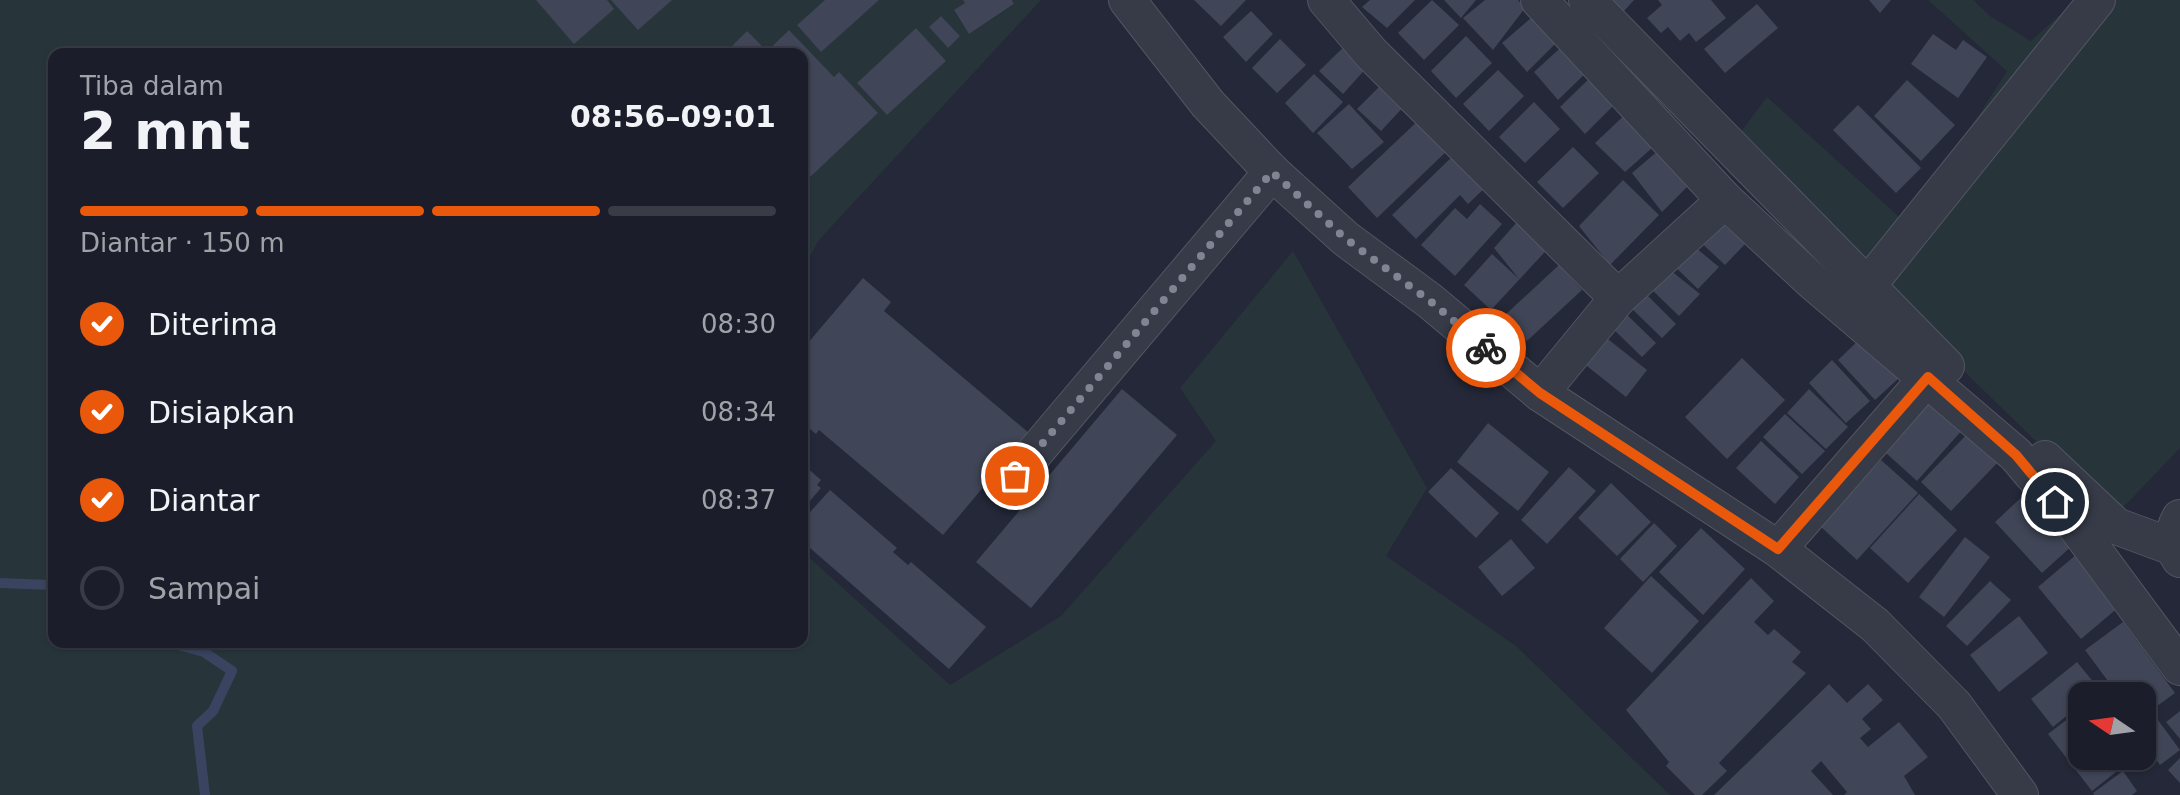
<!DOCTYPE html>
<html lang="id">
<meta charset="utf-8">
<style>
body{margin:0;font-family:"DejaVu Sans",sans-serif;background:#282b36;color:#f1f3f6;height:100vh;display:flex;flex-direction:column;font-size:30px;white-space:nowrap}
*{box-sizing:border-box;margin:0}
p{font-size:26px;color:#a0a2a8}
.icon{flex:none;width:44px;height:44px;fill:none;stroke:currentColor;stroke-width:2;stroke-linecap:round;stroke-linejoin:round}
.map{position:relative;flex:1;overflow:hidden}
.details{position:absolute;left:48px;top:48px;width:760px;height:600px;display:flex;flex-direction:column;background:#1b1e2a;border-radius:16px;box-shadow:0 2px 6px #0004,0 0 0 2px #393c47}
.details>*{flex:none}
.needle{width:52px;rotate:283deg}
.fabs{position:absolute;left:2068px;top:682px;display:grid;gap:16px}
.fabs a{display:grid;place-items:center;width:88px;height:88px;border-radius:16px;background:#1b1e2a;box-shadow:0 2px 6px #0004,0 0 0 2px #393c47;font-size:40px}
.pin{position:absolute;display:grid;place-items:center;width:68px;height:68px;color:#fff;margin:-34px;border:4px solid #fff;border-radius:50%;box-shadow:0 2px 8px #0007}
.courier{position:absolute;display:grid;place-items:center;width:80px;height:80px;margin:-40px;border:6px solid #ea580c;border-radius:50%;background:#fff;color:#222;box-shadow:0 2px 10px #0007}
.overview em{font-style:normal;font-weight:700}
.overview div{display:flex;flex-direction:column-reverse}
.overview{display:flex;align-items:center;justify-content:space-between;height:136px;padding:0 32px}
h1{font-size:52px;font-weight:700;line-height:60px}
.bar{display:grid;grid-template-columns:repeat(4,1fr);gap:12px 8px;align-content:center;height:96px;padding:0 32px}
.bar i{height:10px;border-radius:6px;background:#393c47}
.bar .on{background:#ea580c}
.bar p{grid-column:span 4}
ol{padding:0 32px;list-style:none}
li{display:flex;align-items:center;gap:24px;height:88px}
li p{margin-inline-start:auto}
li .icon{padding:8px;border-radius:50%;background:#ea580c;color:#fff;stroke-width:4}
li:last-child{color:#a0a2a8}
li i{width:44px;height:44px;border:4px solid #393c47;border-radius:50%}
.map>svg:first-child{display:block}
</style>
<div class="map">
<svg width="2180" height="795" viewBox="0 0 2180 795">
<rect width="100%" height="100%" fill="#242838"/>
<g fill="#27353a" fill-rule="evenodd">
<path d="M0 0H825L797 25 821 51 879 0H963L965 3 954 11 969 34 1014 5 1012 0H1041L818 241 802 272V176L807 180 878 113 839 73 834 77 789 30 767 51 747 31 731 47 737 54H54V642H802V551L950 685 1061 616 1216 441 1180 388 1293 251 1427 488 1386 556 1516 646 1670 795H0ZM941 16 960 36 947 47 929 27ZM916 28 946 61 887 115 857 83Z"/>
<path d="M1928 0H1973L1990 16 2031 41 2076 0H2180V448L2114 517 1731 145 1767 97 1908 225 2007 71Z"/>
</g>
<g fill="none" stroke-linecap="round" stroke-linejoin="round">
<g stroke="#3a435f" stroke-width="10">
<path d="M0 583 51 585 54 588"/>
<path d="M167 642 204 652 232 671 213 711 197 726 205 795"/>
</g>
</g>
<g fill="#404657">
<path d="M536 0H607L614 9 574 44Z"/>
<path d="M611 0H672L638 30Z"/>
<path d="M825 0H879L821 52 797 25Z"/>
<path d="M963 0H1012L1014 4 969 34 954 10 965 3Z"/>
<path d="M1194 0H1246L1221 26Z"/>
<path d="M1370 0H1415L1387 28 1362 7Z"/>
<path d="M1432 0 1459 25 1424 60 1398 33Z"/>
<path d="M1444 0H1476L1461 18Z"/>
<path d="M1485 0H1518L1525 8 1493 50 1463 18Z"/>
<path d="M1594 0H1634L1615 21Z"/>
<path d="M1658 0H1711L1726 18 1696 42 1689 33 1680 41 1668 27 1661 33 1647 18 1662 5Z"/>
<path d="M1869 0H1891L1880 13Z"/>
<path d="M1757 4 1778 28 1725 73 1704 49Z"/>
<path d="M1251 11 1273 34 1246 62 1223 37Z"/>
<path d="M1538 12 1561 38 1527 72 1502 43Z"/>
<path d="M941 16 960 36 948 48 929 27Z"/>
<path d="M916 28 946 61 887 115 857 83Z"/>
<path d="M789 30 834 77 839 72 878 113 806 181 802 176V54H737L731 47 747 31 767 51Z"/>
<path d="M1933 34 1956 50 1963 40 1987 57 1958 98 1911 64Z"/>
<path d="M1466 36 1492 63 1456 98 1431 71Z"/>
<path d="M1280 39 1306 65 1277 93 1252 68Z"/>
<path d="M1569 40 1592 67 1558 100 1534 72Z"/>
<path d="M1349 42 1370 64 1343 94 1319 71Z"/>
<path d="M1498 70 1524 96 1489 131 1463 104Z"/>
<path d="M1595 73 1620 99 1585 134 1560 107Z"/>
<path d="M1314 74 1343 102 1313 133 1285 103Z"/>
<path d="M1387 79 1408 102 1381 131 1357 109Z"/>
<path d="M1907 80 1955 125 1921 161 1874 116Z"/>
<path d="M1534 102 1560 129 1525 163 1499 137Z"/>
<path d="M1349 104 1384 142 1352 169 1317 133Z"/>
<path d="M1858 105 1921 168 1896 193 1833 130Z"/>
<path d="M1630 110 1660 141 1625 172 1595 143Z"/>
<path d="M1423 116 1452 146 1377 218 1348 187Z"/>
<path d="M1573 147 1599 173 1563 208 1537 182Z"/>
<path d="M1659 150 1689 185 1662 212 1632 173Z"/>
<path d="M1457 152 1489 184 1468 204 1460 195 1416 239 1392 215Z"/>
<path d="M1623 180 1659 215 1610 265 1579 226Z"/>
<path d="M1480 204 1502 224 1455 276 1421 245 1455 208 1467 219Z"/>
<path d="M1525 213 1555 241 1491 310 1464 285 1492 254 1519 279 1494 248Z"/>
<path d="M1711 215 1746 243 1725 265 1694 236Z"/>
<path d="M1684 238 1719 267 1698 289 1667 259Z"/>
<path d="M1559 265 1582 290 1527 341 1504 316Z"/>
<path d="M1665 266 1700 294 1679 316 1648 286Z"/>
<path d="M863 278 891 302 884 311 1029 433 943 535 819 430 816 434 802 422V350Z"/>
<path d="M1641 289 1676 324 1662 338 1627 304Z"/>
<path d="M1621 309 1656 343 1642 357 1607 323Z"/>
<path d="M1599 332 1647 370 1626 397 1578 359Z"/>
<path d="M1862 337 1899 378 1875 400 1838 360Z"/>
<path d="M1742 358 1785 400 1727 459 1685 417Z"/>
<path d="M1832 360 1870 401 1846 423 1809 383Z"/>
<path d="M1931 383 1971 420 1917 481 1876 444Z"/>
<path d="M1122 389 1177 435 1031 608 976 562Z"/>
<path d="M1809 389 1848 427 1826 449 1787 413Z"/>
<path d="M1785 414 1825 451 1802 474 1763 437Z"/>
<path d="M1488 423 1549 472 1518 511 1457 462Z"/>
<path d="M1971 430 2001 459 1951 511 1921 482Z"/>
<path d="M1761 441 1799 477 1775 504 1736 468Z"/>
<path d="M1881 460 1918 493 1857 560 1820 526Z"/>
<path d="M805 466 821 480 817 485 821 488 802 510V470Z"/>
<path d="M1569 467 1596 491 1547 544 1521 520Z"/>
<path d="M1451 468 1499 513 1476 538 1428 492Z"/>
<path d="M1611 483 1651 522 1617 556 1578 518Z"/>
<path d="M830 490 897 548 893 552 908 565 911 562 986 627 949 669 802 541V521Z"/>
<path d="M2026 493 2074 544 2042 573 1995 522Z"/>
<path d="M1919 494 1957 530 1908 583 1870 548Z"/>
<path d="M1654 523 1677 546 1643 582 1620 559Z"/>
<path d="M1701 528 1745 569 1703 615 1659 572Z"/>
<path d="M1965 537 1990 557 1944 617 1919 597Z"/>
<path d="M1511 539 1535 568 1502 596 1478 567Z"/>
<path d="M2077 554 2120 606 2081 639 2038 587Z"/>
<path d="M1651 576 1699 621 1652 673 1604 628Z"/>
<path d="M1751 578 1774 601 1754 622 1768 635 1774 629 1801 652 1792 662 1806 673 1719 763 1727 771 1702 795H1695L1666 766 1669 762 1626 710Z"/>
<path d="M1990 581 2011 600 1967 646 1946 626Z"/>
<path d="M2019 616 2048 653 1999 692 1970 655Z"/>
<path d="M2123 622 2175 693 2142 717V696H2119L2085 650Z"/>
<path d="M2077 662 2099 689 2091 696H2082V703L2053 727 2031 699Z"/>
<path d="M1829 684 1847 703 1868 684 1883 700 1862 719 1871 729 1860 738 1868 747 1899 722 1928 757 1904 776 1915 795H1844L1847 792 1821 761 1811 771 1833 795H1714Z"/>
<path d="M2082 708V756H2136L2092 791 2048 734Z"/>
<path d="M2180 711V739L2166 722Z"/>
<path d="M2155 716 2180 750 2160 765 2142 740V726Z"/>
<path d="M2180 758V783L2168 770Z"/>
<path d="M2123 771 2137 791 2132 795H2094L2093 793Z"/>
</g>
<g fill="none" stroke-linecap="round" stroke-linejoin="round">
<g stroke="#525663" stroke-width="38">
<g id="minor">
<path d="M1127 0 1208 104 1272 172 1346 239 1430 301 1540 393 1778 549 1875 625 1954 705 2020 795"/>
<path d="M1326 0 1371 53 1618 298"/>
<path d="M1539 0 1725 200 1812 281 2016 455 2075 525 2180 667"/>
<path d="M1587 0 1946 366"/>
<path d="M1868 285 2097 0"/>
<path d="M1540 393 1618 298 1725 200"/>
<path d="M2045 459 2116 526 2173 547"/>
<path d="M1015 476 1272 172"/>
<path d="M2180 518C2172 533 2170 544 2180 559"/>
<path d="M1778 549 1928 377"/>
</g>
</g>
<use href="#minor" stroke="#373b48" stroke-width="36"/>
</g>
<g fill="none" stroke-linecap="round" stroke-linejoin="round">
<path stroke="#808493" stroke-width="8" stroke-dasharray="0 14.4" d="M1015 476 1272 172 1346 239 1430 301 1486 348"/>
<path stroke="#ea580c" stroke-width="10" d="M1486 348 1540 393 1778 549 1928 377 2016 455 2055 502"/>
</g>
</svg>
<div class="fabs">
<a><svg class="needle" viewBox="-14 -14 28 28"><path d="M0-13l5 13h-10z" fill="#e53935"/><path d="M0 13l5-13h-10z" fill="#a0a2a8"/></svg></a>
</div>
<div class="pin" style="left:1015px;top:476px;background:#ea580c"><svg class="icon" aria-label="bag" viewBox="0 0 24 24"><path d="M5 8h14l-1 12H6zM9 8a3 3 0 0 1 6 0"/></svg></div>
<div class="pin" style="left:2055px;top:502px;background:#1f2937"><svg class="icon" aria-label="home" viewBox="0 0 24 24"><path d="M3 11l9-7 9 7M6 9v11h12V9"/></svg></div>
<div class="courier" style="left:1486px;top:348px"><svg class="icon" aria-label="bike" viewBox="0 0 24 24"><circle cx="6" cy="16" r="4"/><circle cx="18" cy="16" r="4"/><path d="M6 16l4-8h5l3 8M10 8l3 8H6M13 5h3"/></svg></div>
<section class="details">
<div class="overview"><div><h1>2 mnt</h1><p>Tiba dalam</p></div><em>08:56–09:01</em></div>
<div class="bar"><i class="on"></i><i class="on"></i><i class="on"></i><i></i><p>Diantar · 150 m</p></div>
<ol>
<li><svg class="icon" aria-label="check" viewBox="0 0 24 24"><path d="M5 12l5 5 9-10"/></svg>Diterima<p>08:30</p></li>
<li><svg class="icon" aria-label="check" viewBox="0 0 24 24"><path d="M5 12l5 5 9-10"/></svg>Disiapkan<p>08:34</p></li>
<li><svg class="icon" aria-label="check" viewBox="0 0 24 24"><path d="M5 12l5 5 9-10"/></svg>Diantar<p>08:37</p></li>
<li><i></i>Sampai</li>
</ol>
</section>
</div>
